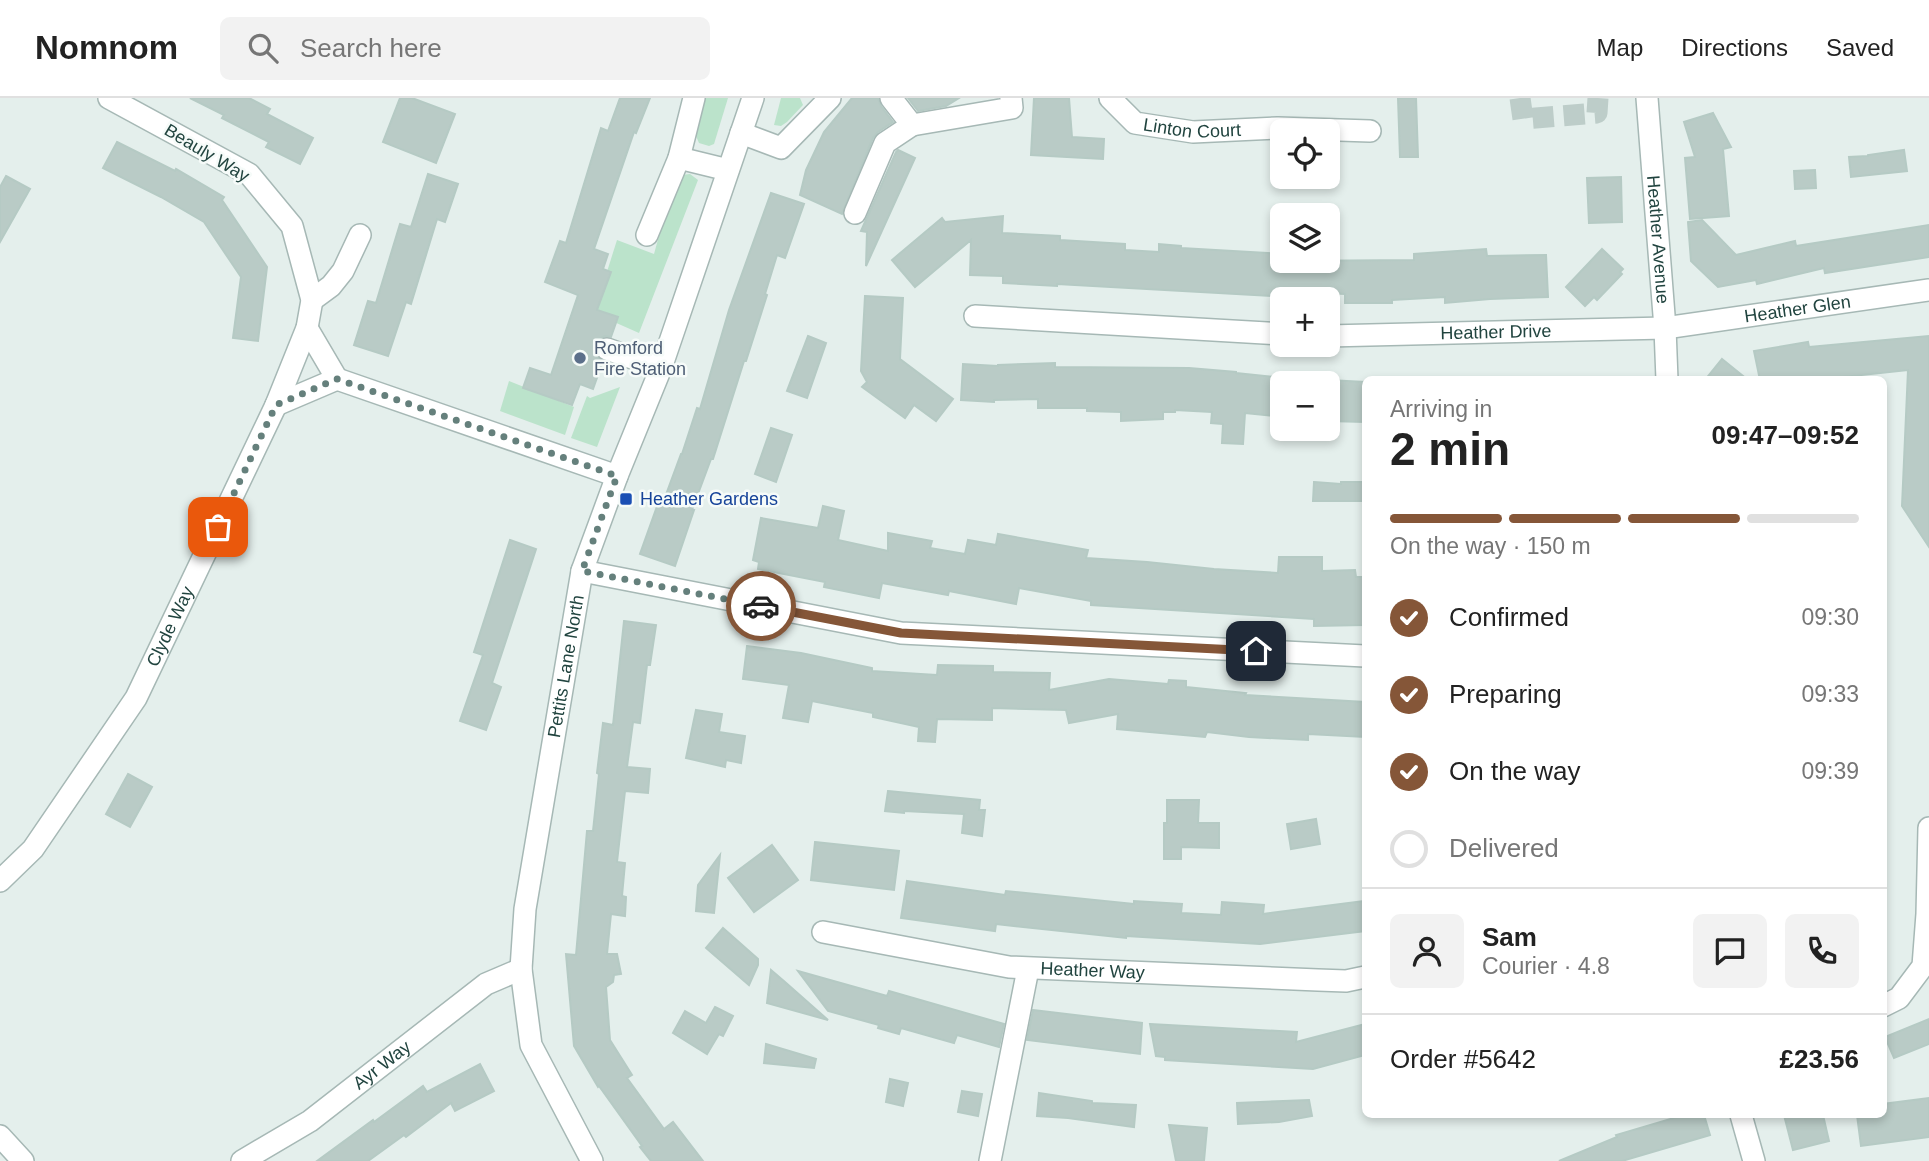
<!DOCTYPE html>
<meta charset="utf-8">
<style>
body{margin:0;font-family:Arial,sans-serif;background:#f2f2f2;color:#222;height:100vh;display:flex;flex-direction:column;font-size:26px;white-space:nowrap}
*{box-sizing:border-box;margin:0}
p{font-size:23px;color:#767676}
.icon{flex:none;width:38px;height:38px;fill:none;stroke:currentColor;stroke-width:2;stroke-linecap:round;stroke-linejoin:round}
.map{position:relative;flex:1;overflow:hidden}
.sheet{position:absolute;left:1362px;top:278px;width:525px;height:742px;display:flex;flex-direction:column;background:#fff;border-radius:10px;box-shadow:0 4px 10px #0003}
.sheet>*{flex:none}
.fabs{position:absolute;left:1270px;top:21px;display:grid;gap:14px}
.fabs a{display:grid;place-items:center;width:70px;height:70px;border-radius:10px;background:#fff;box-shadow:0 4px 10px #0003;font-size:35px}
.pin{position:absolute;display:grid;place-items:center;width:60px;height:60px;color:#fff;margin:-30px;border-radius:14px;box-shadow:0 4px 10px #0006}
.courier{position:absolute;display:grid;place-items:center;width:70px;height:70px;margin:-35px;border:5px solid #855638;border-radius:50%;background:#fff;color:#222;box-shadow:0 2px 9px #0007}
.summary em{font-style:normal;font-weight:700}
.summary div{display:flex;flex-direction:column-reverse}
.summary{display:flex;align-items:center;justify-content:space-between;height:119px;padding:0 28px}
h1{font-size:46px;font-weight:700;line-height:52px}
.bar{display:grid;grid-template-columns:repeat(4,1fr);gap:10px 7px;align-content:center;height:84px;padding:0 28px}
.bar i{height:9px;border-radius:5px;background:#e0e0e0}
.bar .current{background:#855638}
.bar p{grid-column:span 4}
.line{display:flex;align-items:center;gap:18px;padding:0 28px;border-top:2px solid #e0e0e0}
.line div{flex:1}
.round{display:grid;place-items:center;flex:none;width:74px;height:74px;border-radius:10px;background:#f2f2f2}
ol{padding:0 28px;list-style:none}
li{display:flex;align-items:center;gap:21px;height:77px}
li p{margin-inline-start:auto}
li .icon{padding:7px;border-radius:50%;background:#855638;color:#fff;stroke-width:4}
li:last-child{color:#767676}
li i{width:38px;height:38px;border:4px solid #e0e0e0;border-radius:50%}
header{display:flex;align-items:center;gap:42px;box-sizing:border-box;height:98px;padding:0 35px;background:#fff;border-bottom:2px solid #e0e0e0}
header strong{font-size:33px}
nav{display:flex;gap:38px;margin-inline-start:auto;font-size:24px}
.search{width:490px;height:63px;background:#f2f2f2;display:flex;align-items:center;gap:18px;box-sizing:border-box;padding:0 24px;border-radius:10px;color:#767676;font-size:26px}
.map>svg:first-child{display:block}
</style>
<header>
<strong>Nomnom</strong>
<div class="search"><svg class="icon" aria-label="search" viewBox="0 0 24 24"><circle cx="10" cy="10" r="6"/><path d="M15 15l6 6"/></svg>Search here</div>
<nav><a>Map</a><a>Directions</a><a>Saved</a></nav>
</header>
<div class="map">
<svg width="1929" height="1063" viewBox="0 0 1929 1063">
<rect width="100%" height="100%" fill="#e4efec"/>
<g fill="#bbe3cb">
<path d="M699 0H728L714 46 709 48 699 45 693 31Z"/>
<path d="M781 0H800L803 7 787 24 781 28 774 27Z"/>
<path d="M690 76 698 82 639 235 587 212 599 199 617 142 654 156 673 87 681 77Z"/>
<path d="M509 283 574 309 565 337 500 313Z"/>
<path d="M620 289 597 349 571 340 587 298 590 300Z"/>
</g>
<g fill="#b9cbc6" stroke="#b5cac4" stroke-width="2">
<path d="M190 0H249L270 11 267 16 313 40 300 66 266 49 269 44 222 20 224 17Z"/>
<path d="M400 0H412L455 16 436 65 383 44Z"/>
<path d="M620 0H650L636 35 634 34 594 151 608 156 603 171 611 174 597 212 618 219 611 239 605 238 599 241 594 247V253L597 259 603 263 593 291 580 286 572 307 523 290 530 270 551 277 578 197 545 184 560 143 566 145 601 30 608 33Z"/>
<path d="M852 0H878L881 8 893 24 878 34 873 40 842 116 800 97 806 72 824 34Z"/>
<path d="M908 0H959L946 8 918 13Z"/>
<path d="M1034 0H1069L1072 39 1104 41 1103 61 1031 57Z"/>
<path d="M1398 0H1416L1418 59H1400Z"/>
<path d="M1713 15 1731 49 1723 51 1729 118 1690 121 1685 60 1695 59 1684 24Z"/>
<path d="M117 44 175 73 176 71 224 99 222 102 267 169 258 243 233 240 241 179 204 124 161 99 103 70Z"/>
<path d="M898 52 915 60 866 168 867 134 861 133 896 54Z"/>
<path d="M1904 52 1907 73 1851 79 1849 59 1868 58V57Z"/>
<path d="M1815 72 1816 90 1795 91 1794 73Z"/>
<path d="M428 76 458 86 445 124 437 121 411 206 406 204 388 258 354 247 368 203 376 205 400 126 411 129Z"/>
<path d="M6 78 30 91 0 144V89Z"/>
<path d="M1621 79 1622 124 1589 125 1587 80Z"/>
<path d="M771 95 804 106 785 160 777 157 765 196 767 197 746 263H744L713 361H711L692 412H694L675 468 640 456 660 400 664 402 681 356H682L697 310 700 311 729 212Z"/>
<path d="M1003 118 1002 135 1060 138V142L1125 146V152L1159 154V146L1181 148V150L1283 156V163L1414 162V156L1486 151 1487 158 1546 157 1548 199 1490 201 1445 205V199L1392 202V205H1345V196L1288 193V199L1057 186V188L1003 185V178L970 177 971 142 915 189 892 162 942 120 945 124Z"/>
<path d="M1702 122 1736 157 1795 143 1796 148 1929 127V159L1825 175 1824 170 1757 186 1756 182 1718 189 1691 163 1688 124Z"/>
<path d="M1602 151 1623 171 1620 174 1622 176 1597 202 1594 199 1585 208 1566 189Z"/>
<path d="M865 198 903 200 900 261 953 301 936 323 914 307 905 320 862 289 867 284 861 273Z"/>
<path d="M808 238 826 245 807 300 787 293Z"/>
<path d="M1929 238V449L1902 408 1908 272 1815 282H1760L1754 253 1808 244 1809 249Z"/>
<path d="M1722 261 1748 282H1705Z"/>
<path d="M1055 265V269L1189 270 1236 274V275L1283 280V319L1245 315 1243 346 1222 345 1223 326 1211 325 1212 314 1175 312V314H1163V321L1121 323V314L1087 313V310H1038V301L994 302V304L961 302 963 266 998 268V267Z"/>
<path d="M1328 282 1365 284V324L1328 323Z"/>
<path d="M771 330 792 337 776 384 755 376Z"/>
<path d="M1314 384 1341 386V384H1364L1365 403H1313Z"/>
<path d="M823 408 844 413 838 442 888 453V435L932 443 930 450 965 456 968 442 996 447 998 436 1088 452 1086 460 1147 464 1214 471 1278 475 1279 459H1322V473L1355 472 1356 479H1365V527L1314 528V521L1091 507V503L1019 490 1016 506 949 493 948 497 882 485 879 500 824 489 825 484 758 471 759 464 753 462 761 420 818 430Z"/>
<path d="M510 442 536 451 492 585 501 589 486 632 460 623 483 557 474 554Z"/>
<path d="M624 523 656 527 650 567H647L640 625 633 624 627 669 650 671 648 695 625 693 617 764 625 765 622 798 626 799 625 818 611 816 607 856H617L621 876 614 877 613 884 606 889 610 942 632 977 627 980 664 1031 673 1024 703 1063H651L640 1049 642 1048 599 988 598 989 574 948 566 856 576 857 587 733H593L599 676 597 675 603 625 613 627Z"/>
<path d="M747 548 801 555 872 570V573L937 577 938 567 993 568V574L1050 575 1049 592 1109 581 1168 586 1169 582 1186 583V589L1246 595 1245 597 1365 604V639L1308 636V642L1249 639 1207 634 1205 639 1117 631 1118 616 1069 625 1066 612 992 610V622L937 621 935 644 918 643 919 629 873 619V615L812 603 808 624 783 620 789 587 743 581Z"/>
<path d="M696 612 722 616 719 634 745 638 741 665 726 662 725 669 686 660Z"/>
<path d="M128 676 152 689 130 729 106 716Z"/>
<path d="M888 693 980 702 979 712H985L982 738 962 735 964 716 904 713V715L885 713Z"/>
<path d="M1167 702H1199L1198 725H1219V750L1181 749V761H1164V725H1167Z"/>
<path d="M1316 721 1320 746 1291 751 1287 726Z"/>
<path d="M815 744 899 753 894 792 811 782Z"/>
<path d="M772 747 798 782 754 814 728 780Z"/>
<path d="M720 757 714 815 696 813 698 787Z"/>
<path d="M907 783 1005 797 1006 793 1134 806V803L1182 806 1181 815 1221 817 1222 804 1264 807 1263 816 1365 803V833L1260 846 1126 838V840L996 826 995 833 901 820Z"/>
<path d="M723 830 758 861V867L749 887 706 850Z"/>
<path d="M771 872 785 884 828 922 767 905Z"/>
<path d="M798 873 887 898 889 893 1004 926 999 949 957 937 954 945 901 930 899 936 878 930 879 927 828 913Z"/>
<path d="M715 909 733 918 723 938 719 936 707 956 673 935 685 913 706 925Z"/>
<path d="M1033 912 1142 925 1140 956 1027 942Z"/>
<path d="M1929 921V946L1894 960 1885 939Z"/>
<path d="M1150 926 1297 934 1296 944 1365 926V957L1313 971 1165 962V959L1156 958Z"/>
<path d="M766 946 816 961 814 970 764 965Z"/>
<path d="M480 966 494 993 455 1013 451 1005 406 1039 404 1037 368 1063H317L373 1022 374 1024 423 988 427 994Z"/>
<path d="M890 981 908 985 903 1008 886 1004Z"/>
<path d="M962 993 982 996 978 1018 958 1014Z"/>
<path d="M1039 995 1092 1003V1005L1136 1007 1134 1029 1068 1020 1037 1018Z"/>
<path d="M1929 1000V1039L1861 1048 1857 1017H1883V1006Z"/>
<path d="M1309 1002 1312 1018 1279 1024 1238 1026 1237 1005Z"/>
<path d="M1684 1017H1704L1710 1037 1622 1063H1559L1617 1039 1616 1037Z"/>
<path d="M1784 1017H1823L1829 1043 1793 1052Z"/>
<path d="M1169 1027 1207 1030 1204 1063H1176Z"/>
</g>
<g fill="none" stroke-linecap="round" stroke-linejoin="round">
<path stroke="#bdcdc9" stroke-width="21" stroke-dasharray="21 10" stroke-linecap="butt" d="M1520 0 1523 21 1597 15 1598 0"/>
<g stroke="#a6b8b5" stroke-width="24">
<g id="minor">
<path d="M891 0 912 27 1012 10 1011 0"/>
<path id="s1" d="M1110 0 1135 25 1193 34 1278 30 1370 33"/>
<path id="s2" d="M1647 0 1665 230 1667 282"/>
<path d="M741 35 781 50 830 0"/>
<path d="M679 60 728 72"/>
<path d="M855 115 885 45 912 27"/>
<path d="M647 137 679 60 694 0"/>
<path d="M312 202 331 188 343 173 360 137"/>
<path d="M975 218 1283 236"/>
<path d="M307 230 337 281"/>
<path id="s3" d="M1328 238 1665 230 1929 192"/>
<path d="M607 251 661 270"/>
<path d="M276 307 337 281 617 378"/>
<path d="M582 473 901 535 1365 558"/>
<path id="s4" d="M0 783 33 751 136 600 276 307 307 230 312 202 292 128 249 76 109 0"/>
<path id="s5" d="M823 834 1009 869 1318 882 1346 883 1365 879"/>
<path d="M1883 908 1899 900 1923 868 1927 816 1929 730"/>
<path d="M1741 1017 1754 1063"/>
<path d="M0 1038 23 1063"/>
<path id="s6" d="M242 1063 310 1023 486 886 521 871"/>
<path id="s7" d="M592 1063 531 947 521 871 525 811 582 473 617 378 661 270 753 0"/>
<path d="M990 1063 1028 871"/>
</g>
</g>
<use href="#minor" stroke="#fff" stroke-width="21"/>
</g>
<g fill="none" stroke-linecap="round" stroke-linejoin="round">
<path stroke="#65807c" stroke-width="7" stroke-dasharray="0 12.6" d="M218 429 276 307 337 281 617 378 582 473 761 508"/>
<path stroke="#855638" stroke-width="9" d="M761 508 901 535 1256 553"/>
</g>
<circle fill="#5c6f8a" stroke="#f6fbf9" stroke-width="2.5" cx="580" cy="260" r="7"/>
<rect fill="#1a4fb4" stroke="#f6fbf9" stroke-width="2.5" x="619" y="394" width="14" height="14" rx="3.5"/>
<g text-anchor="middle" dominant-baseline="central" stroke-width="5" stroke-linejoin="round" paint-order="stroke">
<g font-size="18" fill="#21443f" stroke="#f6fbf9">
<text stroke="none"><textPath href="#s1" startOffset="93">Linton Court</textPath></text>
<text transform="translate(207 55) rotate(31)">Beauly Way</text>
<text stroke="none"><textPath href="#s2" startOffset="142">Heather Avenue</textPath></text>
<text stroke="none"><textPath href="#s3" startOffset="471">Heather Glen</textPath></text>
<text stroke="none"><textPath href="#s3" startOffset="168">Heather Drive</textPath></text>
<text stroke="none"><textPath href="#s4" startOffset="308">Clyde Way</textPath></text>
<text stroke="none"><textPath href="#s7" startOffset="514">Pettits Lane North</textPath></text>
<text stroke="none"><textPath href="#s5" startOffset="273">Heather Way</textPath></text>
<text stroke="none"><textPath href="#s6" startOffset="170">Ayr Way</textPath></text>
</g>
<g font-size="18" fill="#4e5e75" stroke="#f6fbf9" text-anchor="start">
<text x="594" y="250">Romford<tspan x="594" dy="21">Fire Station</tspan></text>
</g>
<g font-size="18" fill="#164399" stroke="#f6fbf9" text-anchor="start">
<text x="640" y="401">Heather Gardens</text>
</g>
</g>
</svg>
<div class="fabs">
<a><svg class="icon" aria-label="locate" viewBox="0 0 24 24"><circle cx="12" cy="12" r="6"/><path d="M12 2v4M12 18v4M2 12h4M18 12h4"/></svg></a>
<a><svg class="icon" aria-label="layers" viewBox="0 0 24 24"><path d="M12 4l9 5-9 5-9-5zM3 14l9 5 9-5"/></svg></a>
<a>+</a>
<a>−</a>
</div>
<div class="pin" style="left:218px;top:429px;background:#ea580c"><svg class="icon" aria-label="bag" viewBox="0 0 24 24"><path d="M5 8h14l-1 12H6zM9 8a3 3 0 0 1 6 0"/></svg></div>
<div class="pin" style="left:1256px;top:553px;background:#1f2937"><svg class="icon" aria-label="home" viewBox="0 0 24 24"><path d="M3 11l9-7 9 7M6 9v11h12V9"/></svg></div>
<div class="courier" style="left:761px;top:508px"><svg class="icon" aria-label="car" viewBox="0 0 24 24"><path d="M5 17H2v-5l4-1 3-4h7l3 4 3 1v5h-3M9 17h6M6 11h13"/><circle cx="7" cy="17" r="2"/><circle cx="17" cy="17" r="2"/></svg></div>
<section class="sheet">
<div class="summary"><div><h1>2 min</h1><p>Arriving in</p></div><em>09:47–09:52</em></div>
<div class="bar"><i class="current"></i><i class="current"></i><i class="current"></i><i></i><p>On the way · 150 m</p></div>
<ol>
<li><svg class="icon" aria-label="check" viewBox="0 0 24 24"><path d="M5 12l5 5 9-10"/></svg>Confirmed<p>09:30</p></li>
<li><svg class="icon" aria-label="check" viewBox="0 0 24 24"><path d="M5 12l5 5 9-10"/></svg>Preparing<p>09:33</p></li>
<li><svg class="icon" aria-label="check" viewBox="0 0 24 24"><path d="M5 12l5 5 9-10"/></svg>On the way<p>09:39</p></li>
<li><i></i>Delivered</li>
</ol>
<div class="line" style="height:126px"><a class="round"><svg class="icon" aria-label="person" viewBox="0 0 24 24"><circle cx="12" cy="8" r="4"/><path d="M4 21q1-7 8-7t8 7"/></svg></a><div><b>Sam</b><p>Courier · 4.8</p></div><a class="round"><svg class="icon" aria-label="chat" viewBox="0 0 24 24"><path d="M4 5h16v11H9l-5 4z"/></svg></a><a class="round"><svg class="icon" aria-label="phone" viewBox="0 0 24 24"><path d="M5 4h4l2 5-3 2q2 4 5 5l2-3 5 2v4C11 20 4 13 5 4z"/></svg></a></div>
<div class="line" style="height:91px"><div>Order #5642</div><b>£23.56</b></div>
</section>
</div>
